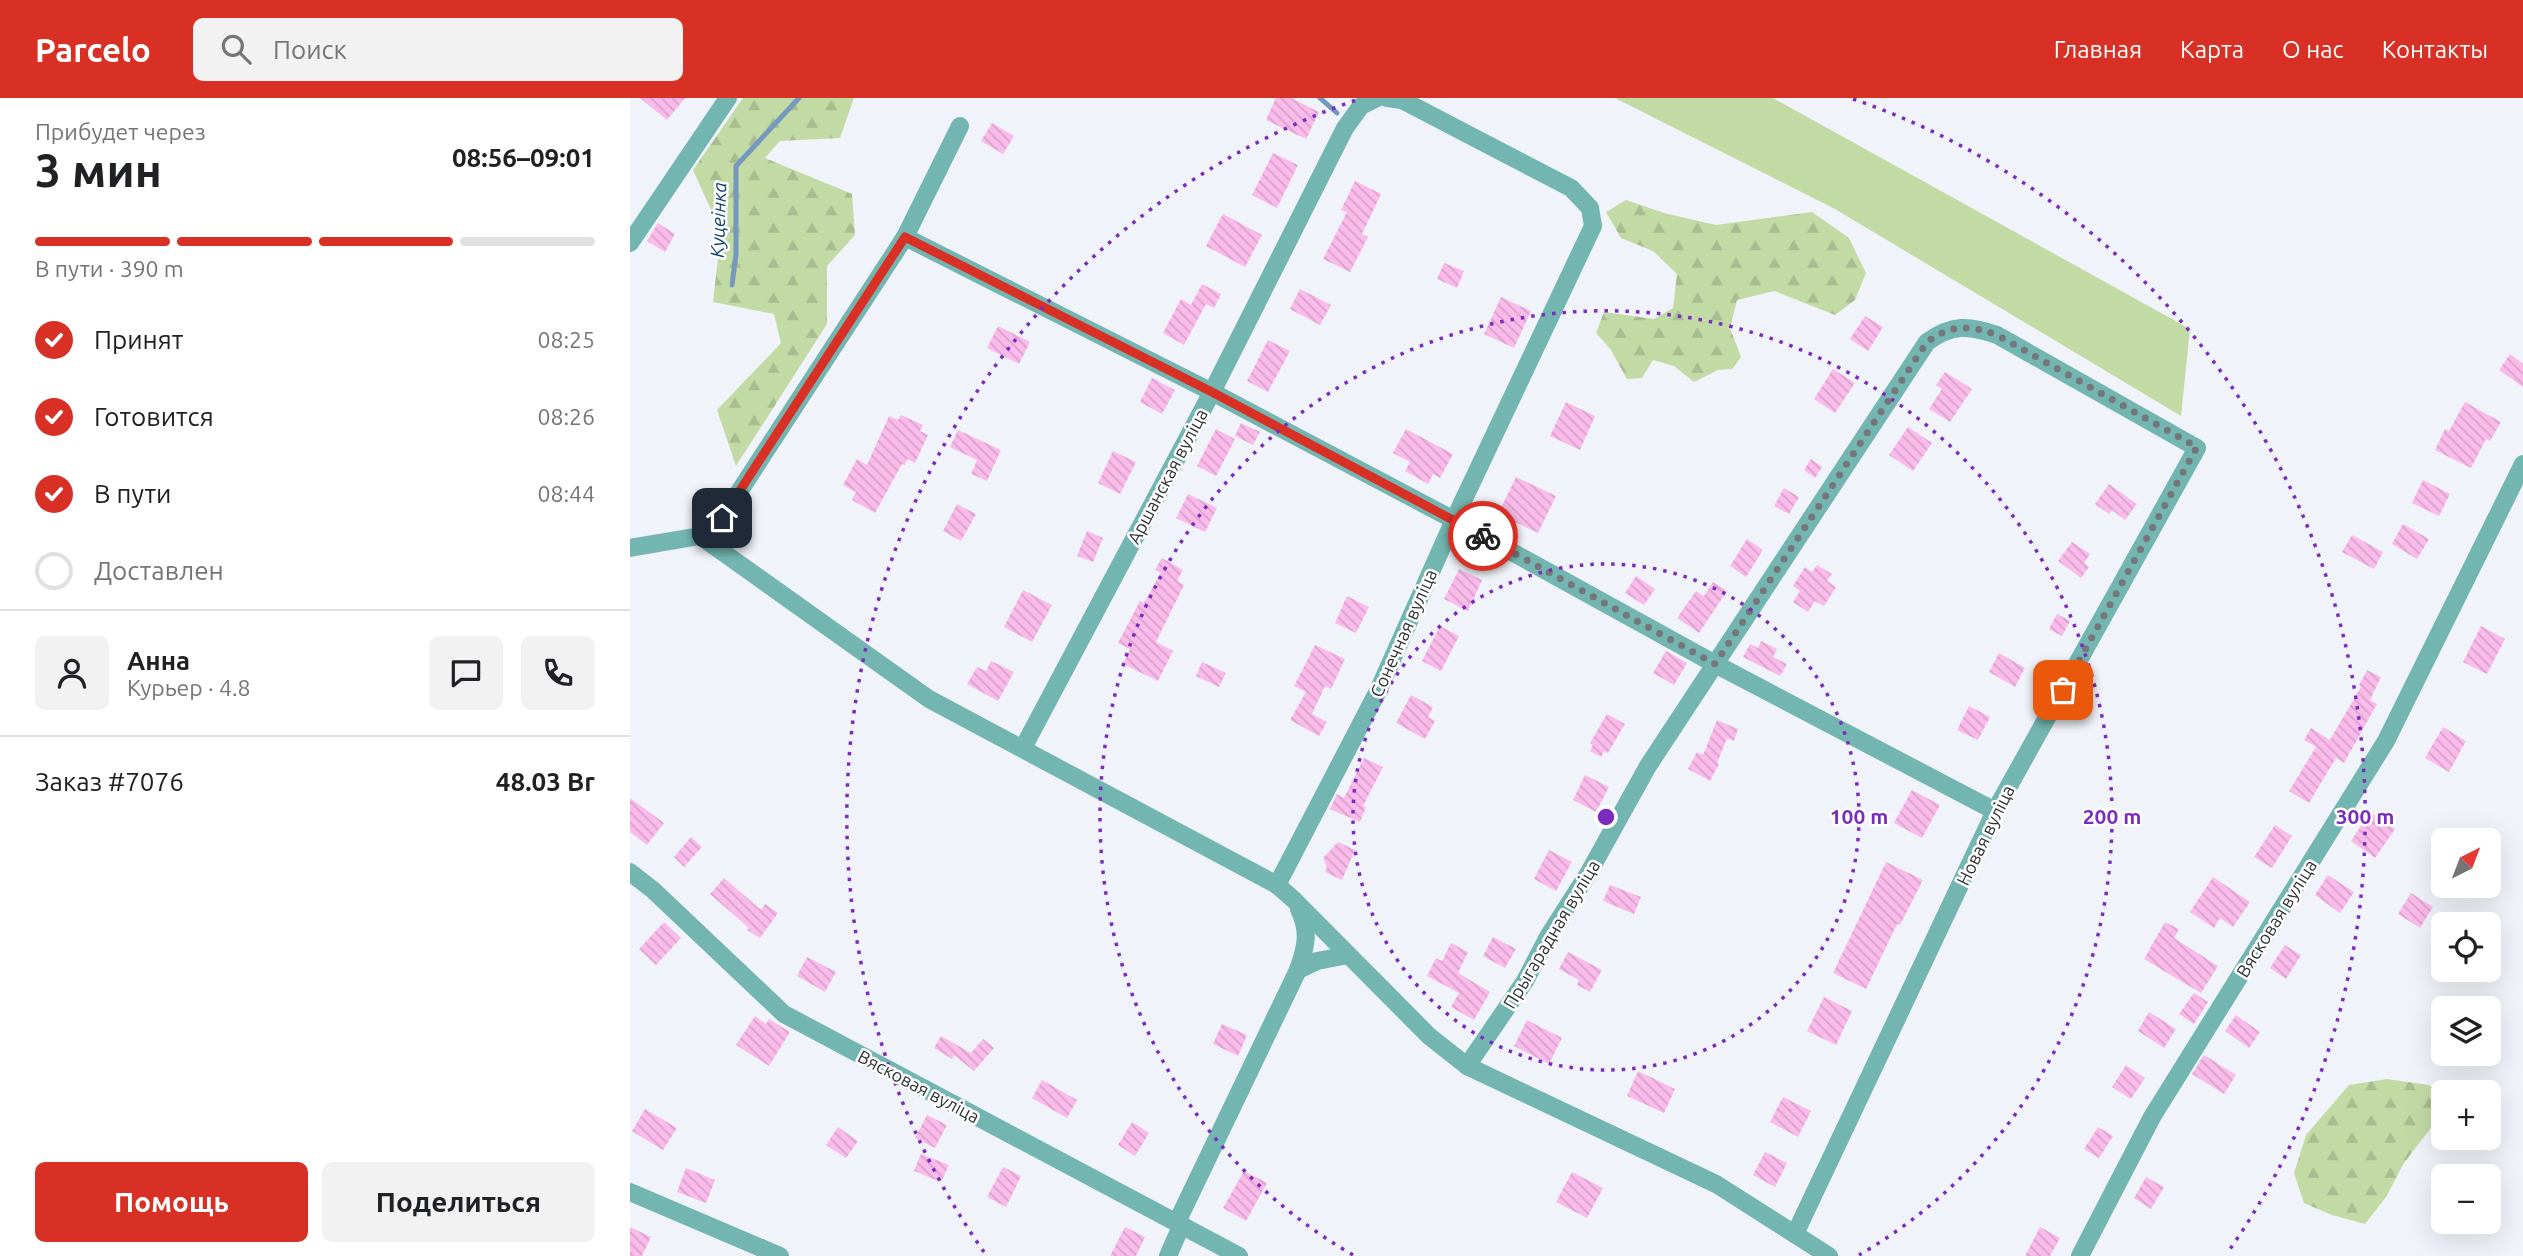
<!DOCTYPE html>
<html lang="ru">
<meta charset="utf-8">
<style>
body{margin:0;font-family:Ubuntu,sans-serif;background:#f2f2f2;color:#202124;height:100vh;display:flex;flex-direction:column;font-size:26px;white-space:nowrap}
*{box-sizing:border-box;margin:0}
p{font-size:23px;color:#757577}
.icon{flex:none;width:38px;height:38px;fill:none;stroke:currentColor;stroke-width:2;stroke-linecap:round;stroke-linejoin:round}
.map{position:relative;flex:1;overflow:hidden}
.drawer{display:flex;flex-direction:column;background:#fff;width:630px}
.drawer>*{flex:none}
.needle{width:46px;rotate:42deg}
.controls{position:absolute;left:1801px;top:730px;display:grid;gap:14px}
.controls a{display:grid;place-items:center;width:70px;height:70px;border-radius:10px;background:#fff;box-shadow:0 7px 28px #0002;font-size:35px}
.pin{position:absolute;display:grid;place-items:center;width:60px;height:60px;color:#fff;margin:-30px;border-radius:14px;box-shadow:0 4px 10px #0006}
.courier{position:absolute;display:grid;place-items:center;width:70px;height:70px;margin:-35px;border:5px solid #d93025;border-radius:50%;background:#fff;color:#222;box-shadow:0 2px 9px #0007}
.head em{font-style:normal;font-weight:700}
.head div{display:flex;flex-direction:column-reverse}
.head{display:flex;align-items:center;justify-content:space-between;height:119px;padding:0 35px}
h1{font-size:46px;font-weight:700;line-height:52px}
.bar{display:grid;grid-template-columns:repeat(4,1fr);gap:10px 7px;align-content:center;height:84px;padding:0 35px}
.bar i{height:9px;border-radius:5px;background:#e0e0e0}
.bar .active{background:#d93025}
.bar p{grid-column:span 4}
.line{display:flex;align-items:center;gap:18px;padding:0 35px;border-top:2px solid #e0e0e0}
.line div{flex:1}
.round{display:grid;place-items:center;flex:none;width:74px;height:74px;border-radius:10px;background:#f2f2f2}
ol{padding:0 35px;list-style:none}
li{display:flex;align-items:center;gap:21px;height:77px}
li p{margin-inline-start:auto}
li .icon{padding:7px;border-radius:50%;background:#d93025;color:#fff;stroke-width:4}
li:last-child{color:#757577}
li i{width:38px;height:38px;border:4px solid #e0e0e0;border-radius:50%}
.primary-button{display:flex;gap:14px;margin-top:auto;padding:14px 35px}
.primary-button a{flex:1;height:80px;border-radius:10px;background:#d93025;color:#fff;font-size:28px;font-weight:700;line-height:80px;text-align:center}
.primary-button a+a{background:#f2f2f2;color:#202124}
header{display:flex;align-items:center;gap:42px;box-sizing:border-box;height:98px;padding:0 35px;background:#d93025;color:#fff}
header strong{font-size:33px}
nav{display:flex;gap:38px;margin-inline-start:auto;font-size:24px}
.search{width:490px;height:63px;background:#f2f2f2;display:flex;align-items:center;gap:18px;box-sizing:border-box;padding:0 24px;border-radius:10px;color:#757577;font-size:26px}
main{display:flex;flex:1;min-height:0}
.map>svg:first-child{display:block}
</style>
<header>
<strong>Parcelo</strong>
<div class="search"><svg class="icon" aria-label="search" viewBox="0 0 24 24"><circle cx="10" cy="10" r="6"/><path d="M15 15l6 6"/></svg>Поиск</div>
<nav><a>Главная</a><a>Карта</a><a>О нас</a><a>Контакты</a></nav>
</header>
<main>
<section class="drawer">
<div class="head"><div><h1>3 мин</h1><p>Прибудет через</p></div><em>08:56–09:01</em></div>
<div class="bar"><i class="active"></i><i class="active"></i><i class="active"></i><i></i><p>В пути · 390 m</p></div>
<ol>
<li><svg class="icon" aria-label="check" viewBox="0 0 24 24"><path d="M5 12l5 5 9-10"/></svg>Принят<p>08:25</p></li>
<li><svg class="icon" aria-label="check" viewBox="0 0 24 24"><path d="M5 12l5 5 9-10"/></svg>Готовится<p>08:26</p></li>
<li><svg class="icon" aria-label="check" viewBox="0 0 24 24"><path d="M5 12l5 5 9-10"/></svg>В пути<p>08:44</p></li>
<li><i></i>Доставлен</li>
</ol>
<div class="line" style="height:126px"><a class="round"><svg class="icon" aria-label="person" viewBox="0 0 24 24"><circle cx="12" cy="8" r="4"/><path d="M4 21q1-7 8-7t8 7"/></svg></a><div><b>Анна</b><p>Курьер · 4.8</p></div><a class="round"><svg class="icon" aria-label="chat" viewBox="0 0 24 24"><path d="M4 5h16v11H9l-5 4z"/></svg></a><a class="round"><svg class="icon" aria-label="phone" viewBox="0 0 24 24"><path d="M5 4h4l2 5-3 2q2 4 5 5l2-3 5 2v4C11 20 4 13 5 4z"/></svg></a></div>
<div class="line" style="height:91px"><div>Заказ #7076</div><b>48.03 Br</b></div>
<div class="primary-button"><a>Помощь</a><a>Поделиться</a></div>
</section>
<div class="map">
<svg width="1893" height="1158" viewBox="0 0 1893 1158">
<defs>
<pattern id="forest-firs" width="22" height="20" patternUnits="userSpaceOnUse" patternTransform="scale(1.75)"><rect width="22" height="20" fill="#c2dba5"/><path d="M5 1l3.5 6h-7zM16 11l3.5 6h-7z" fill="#a7bc8f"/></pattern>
<pattern id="building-back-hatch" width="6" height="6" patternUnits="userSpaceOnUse" patternTransform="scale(1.75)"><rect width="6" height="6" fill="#fabbeb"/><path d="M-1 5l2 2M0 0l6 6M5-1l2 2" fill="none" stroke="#d7a1ca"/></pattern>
</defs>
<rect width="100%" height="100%" fill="#f0f3f9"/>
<path fill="#c2dba5" d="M985 0H1143L1560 231 1551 318 1205 111Z"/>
<g fill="url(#forest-firs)">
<path d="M113 0H224L210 40 150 43 135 60 222 96 225 137 197 168V226L106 368 87 312 151 245 144 216 83 204 91 134 63 72Z"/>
<path d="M996 102 1034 115 1086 127 1182 114 1219 140 1236 175 1225 202 1205 217 1144 193 1107 202 1100 230 1111 259 1102 271 1088 272 1064 284 1044 268 1023 262 1012 280 997 281 981 252 966 235 974 214 1024 221 1043 210 1047 176 1023 153 991 140 976 114Z"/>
<path d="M1757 981 1799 987 1812 997 1807 1022 1774 1065 1756 1099 1735 1126 1702 1117 1674 1105 1664 1075 1676 1037 1719 987Z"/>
</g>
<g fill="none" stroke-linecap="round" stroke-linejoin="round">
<g stroke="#7598bf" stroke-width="5">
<path d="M690 0 707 15"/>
<path d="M102 187 106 156V68L169 0"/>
</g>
</g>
<g fill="url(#building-back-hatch)">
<path d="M10 0H55L37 22Z"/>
<path d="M646 0H661L689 14 676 41 636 22Z"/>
<path d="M362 25 384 38 373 56 351 43Z"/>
<path d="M643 55 668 67 647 110 622 97Z"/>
<path d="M725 83 751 96 732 136 738 139 720 174 693 161 717 114 711 112Z"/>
<path d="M593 116 632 137 615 169 576 148Z"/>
<path d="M28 125 45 136 35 154 17 143Z"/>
<path d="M814 165 834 173 827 190 807 181Z"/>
<path d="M572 186 591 196 584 210 576 206 554 247 533 235 551 201 561 207Z"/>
<path d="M670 191 701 207 690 227 660 211Z"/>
<path d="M871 199 901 213 884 250 854 236Z"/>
<path d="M1235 218 1253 229 1238 253 1220 241Z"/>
<path d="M368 228 400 244 389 266 357 250Z"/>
<path d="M638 242 660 253 638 294 617 283Z"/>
<path d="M1880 256 1893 266V289L1869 272Z"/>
<path d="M1203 271 1225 285 1205 315 1184 301Z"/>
<path d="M1315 274 1342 291 1320 324 1299 311 1312 291 1306 287Z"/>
<path d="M522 280 545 292 532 316 510 304Z"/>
<path d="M936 304 965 318 950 352 920 338Z"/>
<path d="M1835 304 1871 324 1860 343 1856 341 1841 370 1805 352 1815 331 1819 333Z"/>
<path d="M271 317 293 327 290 333 298 337 285 365 277 361 275 367 272 366 245 415 222 402 226 394 213 387 227 361 237 367 259 318 268 322Z"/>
<path d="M611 325 630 334 623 347 605 338Z"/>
<path d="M1278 329 1302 345 1283 373 1259 357Z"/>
<path d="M586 331 605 341 586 378 567 368Z"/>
<path d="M776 331 823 356 810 380 803 376 798 386 775 373 780 364 763 355Z"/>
<path d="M328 332 371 352 357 383 341 376 347 362 320 349Z"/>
<path d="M483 353 506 364 490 396 468 385Z"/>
<path d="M1181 361 1192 369 1185 380 1174 372Z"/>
<path d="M886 379 926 398 908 435 868 416Z"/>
<path d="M1793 382 1820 396 1809 418 1782 405Z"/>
<path d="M1479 386 1507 406 1495 422 1482 412 1479 416 1465 406Z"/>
<path d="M1154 390 1169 399 1159 416 1144 408Z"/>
<path d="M558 396 587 410 575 434 546 420Z"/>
<path d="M327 406 346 416 331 443 313 433Z"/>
<path d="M1773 426 1799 441 1787 461 1762 446Z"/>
<path d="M457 433 473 440 463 464 447 458Z"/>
<path d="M1722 437 1753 454 1744 471 1712 454Z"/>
<path d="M1117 441 1133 452 1116 479 1100 468Z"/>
<path d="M1442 444 1460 456 1454 465 1459 469 1451 480 1428 463Z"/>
<path d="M532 460 553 472 547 483 554 487 526 544 543 553 528 583 493 566 500 551 488 545 510 503 514 505 531 475 525 472Z"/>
<path d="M1187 467 1202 476 1197 483 1206 489 1194 508 1185 503 1178 514 1163 504 1170 493 1163 488 1175 469 1182 474Z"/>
<path d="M829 471 852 482 838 513 814 501Z"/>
<path d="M1006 478 1025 491 1014 507 995 495Z"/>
<path d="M1083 484 1097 493 1069 535 1047 520 1066 493 1074 498Z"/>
<path d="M393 492 422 507 402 544 374 529Z"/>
<path d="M717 498 739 509 726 535 705 525Z"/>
<path d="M1427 516 1440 523 1432 538 1419 531Z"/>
<path d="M810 528 829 538 811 573 792 563Z"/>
<path d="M1851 528 1875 541 1857 576 1833 564Z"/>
<path d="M1131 543 1147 551 1143 559 1157 566 1150 578 1113 559 1120 546 1128 550Z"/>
<path d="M685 547 715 561 701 591 695 588 682 616 697 624 689 638 660 622 676 594 664 588Z"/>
<path d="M1036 553 1057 565 1044 587 1023 575Z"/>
<path d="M1369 555 1395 570 1385 589 1359 574Z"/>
<path d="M361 563 384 574 368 603 337 586 347 569 356 573Z"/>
<path d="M572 564 596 575 589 589 566 578Z"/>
<path d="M1737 572 1751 579 1740 602 1747 606 1714 665 1706 660 1679 705 1659 693 1686 649 1674 642 1681 630 1700 642 1731 589 1729 587Z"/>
<path d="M781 597 803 609 798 619 805 623 795 641 766 625Z"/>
<path d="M1339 608 1360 619 1348 642 1327 632Z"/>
<path d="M977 616 995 626 978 655 974 653 971 659 960 653 963 647 960 645Z"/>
<path d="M1087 622 1108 631 1104 643 1097 640 1087 665 1089 666 1080 683 1058 671 1067 654 1073 657Z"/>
<path d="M1813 629 1836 643 1819 674 1795 660Z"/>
<path d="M734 660 753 669 733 708 736 709 730 724 700 711 707 696 714 700Z"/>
<path d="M955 677 979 689 966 714 943 702Z"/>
<path d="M1282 692 1310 707 1292 740 1264 725Z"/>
<path d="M0 700 34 725 17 747 0 734Z"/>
<path d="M1740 714 1765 731 1745 760 1721 743Z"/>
<path d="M1645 727 1662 738 1642 770 1624 759Z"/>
<path d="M61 739 72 749 54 769 44 759Z"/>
<path d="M708 744 725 752 712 782 695 774 697 770 693 760Z"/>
<path d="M919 752 942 764 926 793 904 781Z"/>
<path d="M1256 764 1293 782 1270 827 1267 826 1236 891 1203 875Z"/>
<path d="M1698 777 1724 794 1710 815 1685 797Z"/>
<path d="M1583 779 1620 804 1603 829 1590 820 1584 830 1560 814Z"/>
<path d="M94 780 131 812 135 806 148 815 130 840 117 832 119 830 80 796Z"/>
<path d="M980 787 1011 799 1004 816 973 803Z"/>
<path d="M1781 795 1803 809 1790 830 1768 816Z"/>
<path d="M34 824 51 840 26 867 9 851Z"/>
<path d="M1535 824 1549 831 1544 840 1588 868 1571 895 1514 861Z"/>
<path d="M863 839 886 851 875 870 853 858Z"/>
<path d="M821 845 838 854 828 875 860 894 844 922 821 909 829 895 797 878 806 860 812 863Z"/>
<path d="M1655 847 1671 857 1656 881 1640 870Z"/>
<path d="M938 854 972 872 960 894 947 887 949 882 929 871Z"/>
<path d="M177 859 206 874 195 894 167 878Z"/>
<path d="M1564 895 1578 904 1564 926 1549 916Z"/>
<path d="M1194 899 1222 913 1206 947 1177 933Z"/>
<path d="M1519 914 1546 931 1534 950 1508 933Z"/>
<path d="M1606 917 1630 934 1619 950 1595 933Z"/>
<path d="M125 918 136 926 139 921 160 934 139 968 106 947Z"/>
<path d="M897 922 932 940 919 966 884 948Z"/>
<path d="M592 926 617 937 608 958 583 946Z"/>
<path d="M311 938 341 955 353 941 364 950 344 973 324 957 322 961 304 950Z"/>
<path d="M1574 957 1606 977 1594 996 1562 976Z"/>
<path d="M1496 967 1515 980 1501 1001 1482 989Z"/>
<path d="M1008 973 1045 991 1034 1015 997 998Z"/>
<path d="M412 982 447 1002 437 1020 402 1000Z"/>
<path d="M1153 999 1181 1013 1168 1039 1140 1024Z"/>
<path d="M15 1011 47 1030 33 1052 2 1033Z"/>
<path d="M297 1017 317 1027 305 1050 285 1040Z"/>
<path d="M502 1024 519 1035 505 1058 488 1047Z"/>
<path d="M208 1029 228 1043 216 1060 196 1047Z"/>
<path d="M1468 1029 1483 1038 1469 1060 1454 1051Z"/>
<path d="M1135 1054 1157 1065 1145 1089 1123 1077Z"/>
<path d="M291 1056 319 1067 311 1084 284 1073Z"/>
<path d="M373 1069 391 1078 376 1109 357 1099Z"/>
<path d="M56 1070 85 1082 76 1105 47 1094Z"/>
<path d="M614 1073 637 1085 616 1123 593 1110Z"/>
<path d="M942 1074 973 1090 957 1120 926 1104Z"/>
<path d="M1516 1079 1534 1089 1521 1111 1504 1100Z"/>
<path d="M0 1129 21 1139 12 1158H0Z"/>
<path d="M495 1129 515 1139 506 1158H480Z"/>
<path d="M1410 1129 1430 1140 1420 1158H1395Z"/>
</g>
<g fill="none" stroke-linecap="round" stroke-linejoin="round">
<g stroke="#73b6b1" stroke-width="18">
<path d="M275 139 582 294 824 422 1085 566 1365 713"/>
<path d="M0 145 98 0"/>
<path d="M70 438 299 601 647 787 664 802 799 938 837 968 1086 1086 1199 1158"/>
<path d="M0 450 70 438 92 420 275 139 330 28"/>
<path d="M393 650 582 294 715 30 731 8 747 0"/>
<path d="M0 774 23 792 154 916 609 1158"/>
<path d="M647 787 748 593 824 422 963 128 960 110 941 90 772 2 757 0"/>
<path d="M668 872 687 863 718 857"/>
<path d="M837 968 895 883 919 837 958 776 1018 668 1297 244C1322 226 1339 227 1367 237L1567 350 1365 713 1165 1136"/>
<path d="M0 1094 150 1158"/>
<path d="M547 1124 668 872C676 849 680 834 669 811"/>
<path d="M538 1158 552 1126"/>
<path d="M1450 1158 1522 1019 1756 643 1893 366"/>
</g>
</g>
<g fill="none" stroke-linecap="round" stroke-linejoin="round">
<path stroke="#747679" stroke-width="7" stroke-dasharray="0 12.6" d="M853 438 1085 566 1297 244C1322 226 1339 227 1367 237L1567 349 1433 592"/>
<path stroke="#d93025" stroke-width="9" d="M92 420 275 139 582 294 853 438"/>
</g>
<g fill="none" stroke="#7b2cbf" stroke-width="3.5" stroke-dasharray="3.5 7">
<circle cx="976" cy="719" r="253"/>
<path d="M723 1157A506 506 0 1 1 1229 1157"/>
<path d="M354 1154A759 759 0 0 1 729 1M1223 1A759 759 0 0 1 1598 1154"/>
</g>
<g text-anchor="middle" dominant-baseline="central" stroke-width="5" stroke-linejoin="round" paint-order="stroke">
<g font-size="18" fill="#313234" stroke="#fff">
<text transform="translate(537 378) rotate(-62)">Аршанская вуліца</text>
<text transform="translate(773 535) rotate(-66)">Сонечная вуліца</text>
<text transform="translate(1355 737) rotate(-64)">Новая вуліца</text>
<text transform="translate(1646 820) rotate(-58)">Вясковая вуліца</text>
<text transform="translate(921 836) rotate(-59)">Прыгарадная вуліца</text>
<text transform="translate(289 988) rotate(28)">Вясковая вуліца</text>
</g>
<g font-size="19" font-style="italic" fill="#0d4172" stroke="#fff">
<text transform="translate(88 122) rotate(-88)">Куцеінка</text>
</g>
</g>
<circle cx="976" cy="719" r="10" fill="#7b2cbf" stroke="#fff" stroke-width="3.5"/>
<g font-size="21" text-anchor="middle" font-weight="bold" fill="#7b2cbf" stroke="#fff" stroke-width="5" stroke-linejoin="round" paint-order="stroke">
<text x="1229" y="726">100 m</text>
<text x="1482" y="726">200 m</text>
<text x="1735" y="726">300 m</text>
</g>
</svg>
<div class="controls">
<a><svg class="needle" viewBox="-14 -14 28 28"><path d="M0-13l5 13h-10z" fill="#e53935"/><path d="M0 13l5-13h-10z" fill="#757577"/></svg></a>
<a><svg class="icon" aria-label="locate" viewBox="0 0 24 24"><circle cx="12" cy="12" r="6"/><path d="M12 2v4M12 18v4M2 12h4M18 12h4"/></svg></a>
<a><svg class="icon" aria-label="layers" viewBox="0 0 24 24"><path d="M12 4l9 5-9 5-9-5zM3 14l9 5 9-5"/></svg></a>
<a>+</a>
<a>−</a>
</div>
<div class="pin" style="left:1433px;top:592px;background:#ea580c"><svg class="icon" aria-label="bag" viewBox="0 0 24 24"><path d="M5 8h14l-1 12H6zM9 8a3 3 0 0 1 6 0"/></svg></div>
<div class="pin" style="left:92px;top:420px;background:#1f2937"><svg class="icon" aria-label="home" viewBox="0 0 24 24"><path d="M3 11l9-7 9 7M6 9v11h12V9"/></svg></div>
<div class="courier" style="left:853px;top:438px"><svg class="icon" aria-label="bike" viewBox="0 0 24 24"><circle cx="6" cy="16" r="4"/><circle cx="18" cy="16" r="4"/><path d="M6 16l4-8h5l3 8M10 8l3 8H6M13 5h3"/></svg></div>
</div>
</main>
